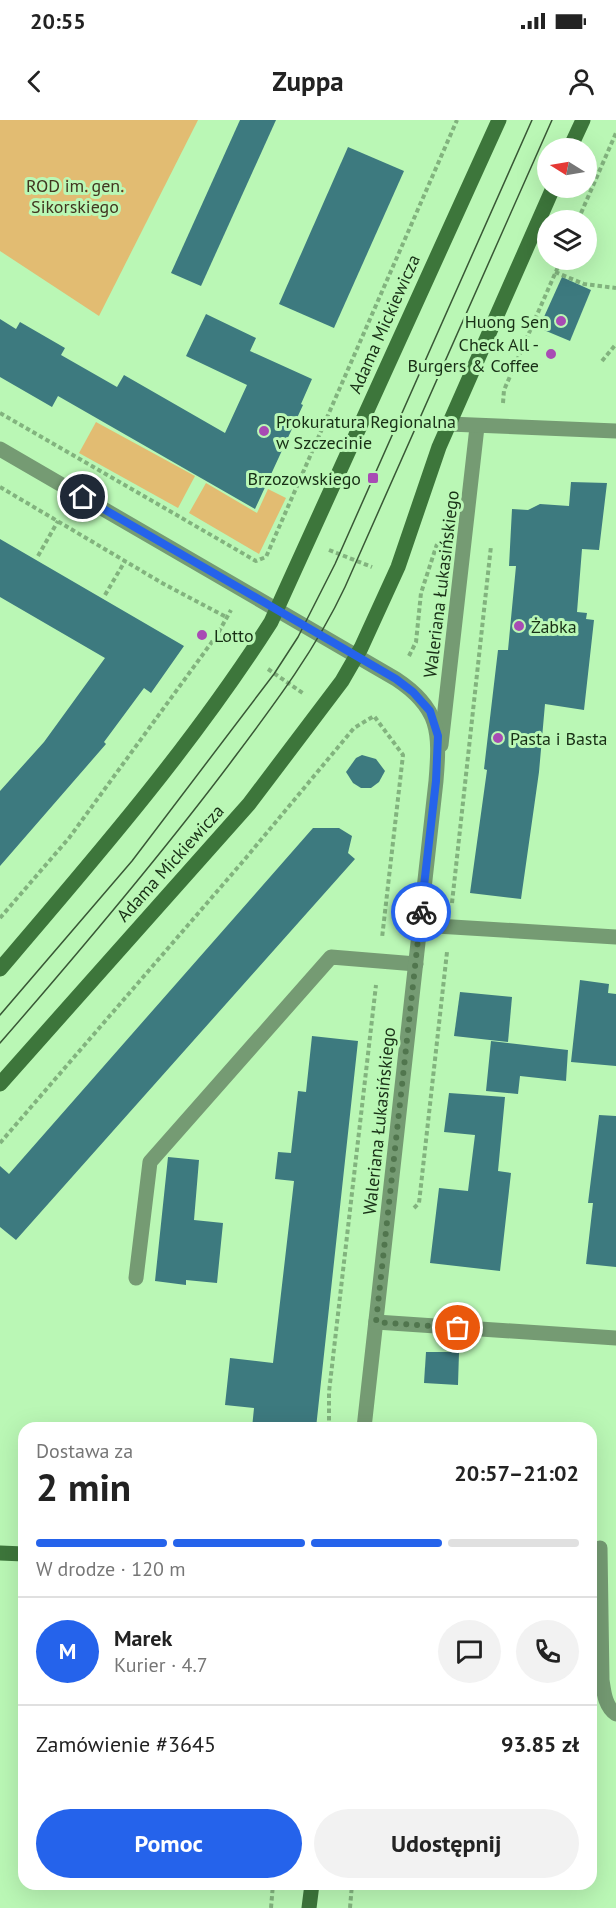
<!DOCTYPE html>
<html lang="pl">
<meta charset="utf-8">
<style>
body{margin:0;font-family:"PT Sans",sans-serif;background:#f2f2f2;color:#222;height:100vh;display:flex;flex-direction:column;font-size:22px;white-space:nowrap}
*{box-sizing:border-box;margin:0}
p{font-size:20px;color:#767676}
.icon{flex:none;width:33px;height:33px;fill:none;stroke:currentColor;stroke-width:2;stroke-linecap:round;stroke-linejoin:round}
.map{position:relative;flex:1;overflow:hidden}
.sheet{position:absolute;left:18px;top:1302px;width:579px;height:468px;display:flex;flex-direction:column;background:#fff;border-radius:18px;box-shadow:0 6px 24px #0002}
.sheet>*{flex:none}
.needle{width:39px;rotate:281deg}
.fabs{position:absolute;left:537px;top:18px;display:grid;gap:12px}
.fabs a{display:grid;place-items:center;width:60px;height:60px;border-radius:50%;background:#fff;box-shadow:0 6px 24px #0002;font-size:30px}
.pin{position:absolute;display:grid;place-items:center;width:51px;height:51px;color:#fff;margin:-26px;border:3px solid #fff;border-radius:50%;box-shadow:0 2px 6px #0007}
.courier{position:absolute;display:grid;place-items:center;width:60px;height:60px;margin:-30px;border:4px solid #2563eb;border-radius:50%;background:#fff;color:#222;box-shadow:0 2px 8px #0007}
.head em{font-style:normal;font-weight:600}
.head div{display:flex;flex-direction:column-reverse}
.head{display:flex;align-items:center;justify-content:space-between;height:102px;padding:0 18px}
h1{font-size:39px;font-weight:600;line-height:45px}
.bar{display:grid;grid-template-columns:repeat(4,1fr);gap:9px 6px;align-content:center;height:72px;padding:0 18px}
.bar i{height:8px;border-radius:4px;background:#e0e0e0}
.bar .on{background:#2563eb}
.bar p{grid-column:span 4}
.line{display:flex;align-items:center;gap:15px;padding:0 18px;border-top:2px solid #e0e0e0}
.line div{flex:1}
.round{display:grid;place-items:center;flex:none;width:63px;height:63px;border-radius:32px;background:#f2f2f2}
.cta{display:flex;gap:12px;margin-top:auto;padding:12px 18px}
.cta a{flex:1;height:69px;border-radius:36px;background:#2563eb;color:#fff;font-size:24px;font-weight:600;line-height:69px;text-align:center}
.cta a+a{background:#f2f2f2;color:#222}
.status{display:flex;justify-content:space-between;align-items:center;height:42px;padding:0 30px;background:#fff;direction:ltr}
.status svg{height:16px;fill:currentColor}
header{display:flex;justify-content:space-between;align-items:center;height:78px;padding:0 18px;background:#fff;font-size:27px;font-weight:600}
.map>svg:first-child{display:block}
</style>
<div class="status"><b>20:55</b><svg viewBox="0 0 49 12"><path d="M0 12V9h3v3zM5 12V6h3v6zM10 12V3h3v9zM15 12V0h3v12zM26 1h20v11H26zM47 4h2v5h-2z"/></svg></div>
<header><svg class="icon" aria-label="back" viewBox="0 0 24 24"><path d="M15 5l-7 7 7 7"/></svg>Zuppa<svg class="icon" aria-label="person" viewBox="0 0 24 24"><circle cx="12" cy="8" r="4"/><path d="M4 21q1-7 8-7t8 7"/></svg></header>
<div class="map">
<svg width="616" height="1788" viewBox="0 0 616 1788">
<rect width="100%" height="100%" fill="#baf7b5"/>
<g fill="#e2bc72">
<path d="M0 0H198L99 196 0 131Z"/>
<path d="M96 302 195 356 178 388 79 333Z"/>
<path d="M206 363 257 393 268 369 286 378 259 434 189 393Z"/>
</g>
<g fill="#3d7a7f">
<path d="M240 0H276L201 166 171 153Z"/>
<path d="M348 27 404 51 334 208 279 184Z"/>
<path d="M562 157 591 170 570 221 539 208Z"/>
<path d="M206 194 256 218 250 231 312 259 301 284 303 285 255 389 58 276 52 287 0 257V199L16 209 20 202 65 228 61 235 117 267 124 255 225 313 247 265 186 236Z"/>
<path d="M571 362 607 363 599 430 582 429 577 492 587 493 586 499 594 500 584 590 545 584 539 652 521 779 470 773 487 650 484 649 498 530H508L516 446H509L512 389 528 390 540 384 569 386Z"/>
<path d="M0 419 184 526 151 573 144 568 104 622 106 624 0 746V671L44 622 105 538 0 477Z"/>
<path d="M362 635 376 639 385 651 379 662 371 668H361L353 663 346 652 356 638Z"/>
<path d="M313 708H339L352 716 348 733 355 739 16 1120 0 1107V1046L9 1054Z"/>
<path d="M580 860 609 864 608 873 616 874V946L571 942Z"/>
<path d="M460 872 512 877 508 922 454 916Z"/>
<path d="M312 916 358 921 316 1308H252L254 1288 225 1285 230 1238 273 1243 294 1061 275 1059 278 1032 291 1033 298 971 306 972Z"/>
<path d="M491 921 568 930 566 961 520 956 518 974 486 971Z"/>
<path d="M449 973 505 977 498 1051 511 1053 500 1151 430 1143 439 1068 468 1071 475 1015 444 1012Z"/>
<path d="M599 995 616 996V1147L586 1144 593 1083H588Z"/>
<path d="M168 1037 199 1040 194 1100 223 1103 217 1163 186 1160V1165L155 1161Z"/>
<path d="M426 1232H459L458 1265 424 1263Z"/>
</g>
<g fill="none" stroke-linecap="round" stroke-linejoin="round">
<g stroke="#82b37e" stroke-width="4" stroke-dasharray="4.5 3" stroke-linecap="butt">
<path d="M578 100 616 13"/>
<path d="M555 152 584 164 616 168"/>
<path d="M602 241 616 224"/>
<path d="M503 283 504 270 561 140"/>
<path d="M0 293 256 441 266 437 457 0"/>
<path d="M0 367 162 463 228 498"/>
<path d="M329 430 372 447"/>
<path d="M38 436 58 401"/>
<path d="M105 475 125 441"/>
<path d="M217 515 230 522"/>
<path d="M409 536 416 522 421 473 437 424"/>
<path d="M268 549 304 574"/>
<path d="M452 783 491 426"/>
<path d="M0 798 69 718 217 515 231 490"/>
<path d="M0 1023 245 739 354 608 374 596 403 635 382 818"/>
<path d="M414 1088 419 1083 447 832"/>
<path d="M329 1308V1272L376 865"/>
<path d="M271 1788 273 1764"/>
<path d="M350 1788 352 1764"/>
</g>
<g stroke="#759b73" stroke-width="15">
<path d="M441 625 477 307"/>
<path d="M136 1158 150 1042 331 837 416 844"/>
</g>
<g stroke="#759b73" stroke-width="15">
<path d="M449 304 616 311"/>
<path d="M0 329 396 559C440 588 440 612 436 661L364 1308"/>
<path d="M420 805 616 817"/>
<path d="M376 1202 616 1218"/>
<path d="M600 1428 602 1560C604 1573 605 1586 616 1594"/>
</g>
<g stroke="#3d763b" stroke-width="15">
<path d="M570 28 583 0"/>
<path d="M0 849C95 738 192 626 271 502L499 0"/>
<path d="M0 964 249 684 342 561 361 528 398 447 439 327 553 68"/>
<path d="M0 1433 24 1434"/>
<path d="M309 1788 312 1764"/>
</g>
<g stroke="#395836" stroke-width="1.5">
<path d="M0 895 132 741 274 554 298 517 335 444 532 0"/>
<path d="M0 923C80 831 158 739 231 642 273 586 315 531 345 467L552 0"/>
</g>
</g>
<g fill="none" stroke-linecap="round" stroke-linejoin="round">
<path stroke="#51764e" stroke-width="6" stroke-dasharray="0 10.8" d="M421 792 376 1202 458 1208"/>
<path stroke="#2563eb" stroke-width="8" d="M83 377 396 559 413 572 430 591 438 616 436 661 421 792"/>
</g>
<g fill="#a84bb4" stroke="#baf7b5" stroke-width="2">
<circle cx="561" cy="201" r="6"/>
<circle cx="551" cy="234" r="6"/>
<circle cx="264" cy="311" r="6"/>
<rect x="367" y="352" width="12" height="12" rx="3"/>
<circle cx="519" cy="506" r="6"/>
<circle cx="202" cy="515" r="6"/>
<circle cx="498" cy="618" r="6"/>
</g>
<g text-anchor="middle" dominant-baseline="central" stroke-width="6" stroke-linejoin="round" paint-order="stroke">
<g font-size="18" fill="#413620" stroke="#baf7b5">
<text x="75" y="65">ROD im. gen.<tspan x="75" dy="21">Sikorskiego</tspan></text>
</g>
<g font-size="18" fill="#183016" stroke="#baf7b5" text-anchor="start">
<text x="549" y="201" text-anchor="end">Huong Sen</text>
<text x="539" y="224" text-anchor="end">Check All -<tspan x="539" dy="21">Burgers &amp; Coffee</tspan></text>
<text x="276" y="301">Prokuratura Regionalna<tspan x="276" dy="21">w Szczecinie</tspan></text>
<text x="361" y="358" text-anchor="end">Brzozowskiego</text>
<text x="531" y="506">Żabka</text>
<text x="214" y="515">Lotto</text>
<text x="510" y="618">Pasta i Basta</text>
</g>
<g font-size="18" fill="#183016" stroke="#baf7b5">
<text transform="translate(384 204) rotate(-66)">Adama Mickiewicza</text>
<text transform="translate(441 464) rotate(-83)">Waleriana Łukasińskiego</text>
<text transform="translate(170 743) rotate(-48)">Adama Mickiewicza</text>
<text transform="translate(379 1001) rotate(-84)">Waleriana Łukasińskiego</text>
</g>
</g>
</svg>
<div class="fabs">
<a><svg class="needle" viewBox="-14 -14 28 28"><path d="M0-13l5 13h-10z" fill="#e53935"/><path d="M0 13l5-13h-10z" fill="#767676"/></svg></a>
<a><svg class="icon" aria-label="layers" viewBox="0 0 24 24"><path d="M12 4l9 5-9 5-9-5zM3 14l9 5 9-5"/></svg></a>
</div>
<div class="pin" style="left:458px;top:1208px;background:#ea580c"><svg class="icon" aria-label="bag" viewBox="0 0 24 24"><path d="M5 8h14l-1 12H6zM9 8a3 3 0 0 1 6 0"/></svg></div>
<div class="pin" style="left:83px;top:377px;background:#1f2937"><svg class="icon" aria-label="home" viewBox="0 0 24 24"><path d="M3 11l9-7 9 7M6 9v11h12V9"/></svg></div>
<div class="courier" style="left:421px;top:792px"><svg class="icon" aria-label="bike" viewBox="0 0 24 24"><circle cx="6" cy="16" r="4"/><circle cx="18" cy="16" r="4"/><path d="M6 16l4-8h5l3 8M10 8l3 8H6M13 5h3"/></svg></div>
<section class="sheet">
<div class="head"><div><h1>2 min</h1><p>Dostawa za</p></div><em>20:57–21:02</em></div>
<div class="bar"><i class="on"></i><i class="on"></i><i class="on"></i><i></i><p>W drodze · 120 m</p></div>
<div class="line" style="height:108px"><b class="round" style="background:#2563eb;color:#fff">M</b><div><b>Marek</b><p>Kurier · 4.7</p></div><a class="round"><svg class="icon" aria-label="chat" viewBox="0 0 24 24"><path d="M4 5h16v11H9l-5 4z"/></svg></a><a class="round"><svg class="icon" aria-label="phone" viewBox="0 0 24 24"><path d="M5 4h4l2 5-3 2q2 4 5 5l2-3 5 2v4C11 20 4 13 5 4z"/></svg></a></div>
<div class="line" style="height:78px"><div>Zamówienie #3645</div><b>93.85 zł</b></div>
<div class="cta"><a>Pomoc</a><a>Udostępnij</a></div>
</section>
</div>
